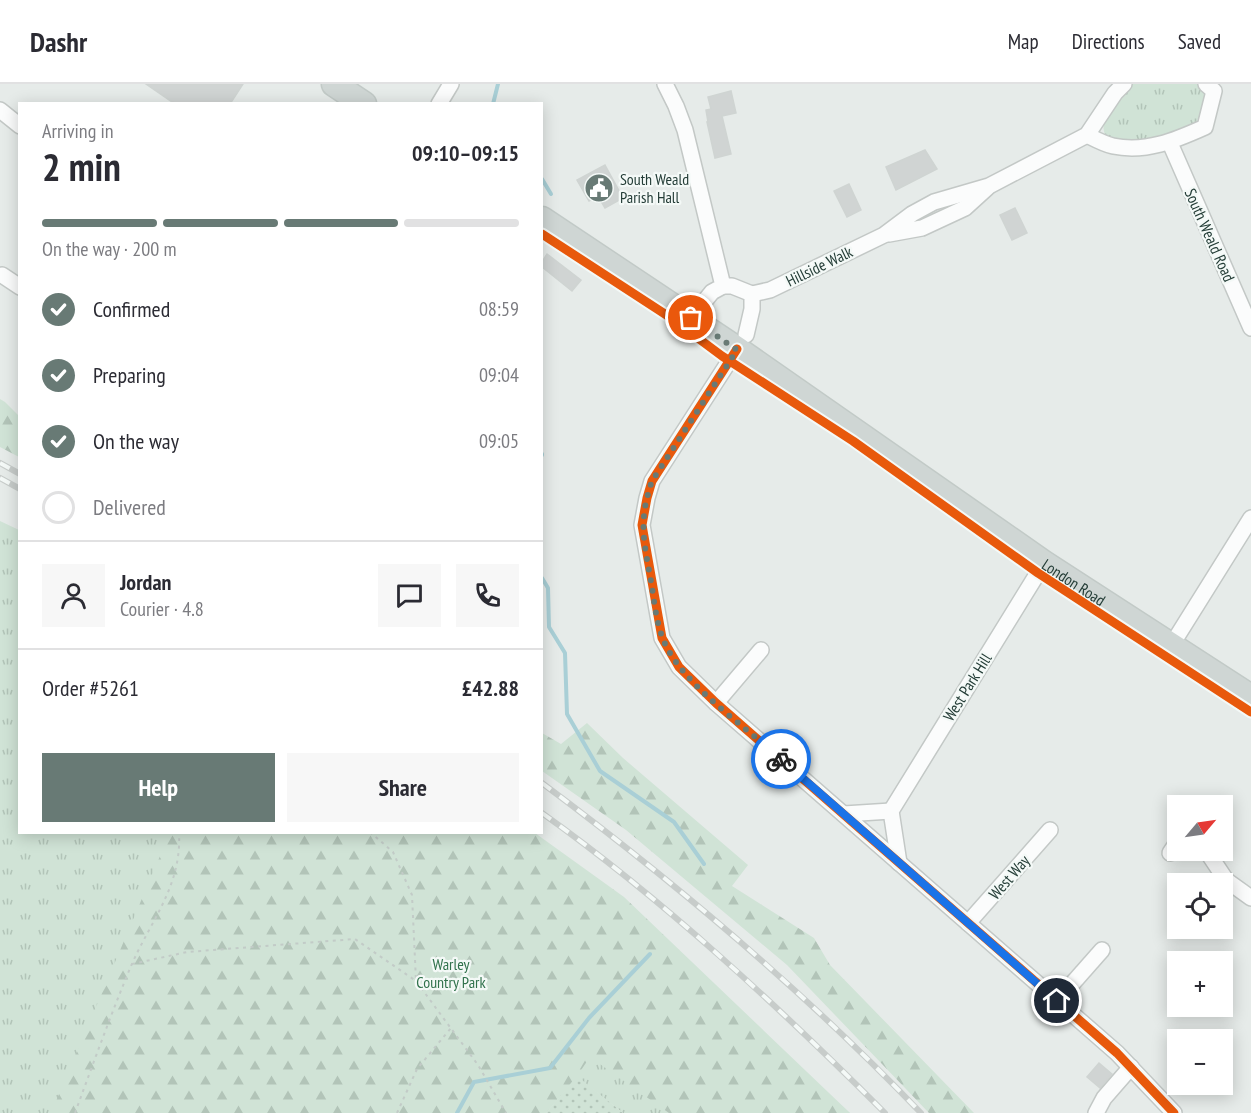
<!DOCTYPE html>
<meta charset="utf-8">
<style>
body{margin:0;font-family:"PT Sans Narrow",sans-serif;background:#f7f7f7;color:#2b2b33;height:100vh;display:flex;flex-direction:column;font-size:22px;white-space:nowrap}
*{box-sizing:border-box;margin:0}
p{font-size:20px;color:#7c7c81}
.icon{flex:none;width:33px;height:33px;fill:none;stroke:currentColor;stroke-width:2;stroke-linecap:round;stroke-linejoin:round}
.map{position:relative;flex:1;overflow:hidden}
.drawer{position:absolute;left:18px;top:18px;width:525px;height:732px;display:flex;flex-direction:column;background:#fff;border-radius:0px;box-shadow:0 3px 15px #0003}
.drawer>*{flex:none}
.needle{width:39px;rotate:61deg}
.buttons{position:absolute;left:1167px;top:711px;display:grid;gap:12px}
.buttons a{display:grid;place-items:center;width:66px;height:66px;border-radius:0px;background:#fff;box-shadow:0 3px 15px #0003;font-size:30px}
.pin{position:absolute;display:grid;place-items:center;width:51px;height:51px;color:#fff;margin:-26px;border:3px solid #fff;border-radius:50%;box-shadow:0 2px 6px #0007}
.courier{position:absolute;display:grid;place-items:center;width:60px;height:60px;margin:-30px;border:4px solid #1a73e8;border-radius:50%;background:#fff;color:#222;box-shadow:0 2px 8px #0007}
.summary em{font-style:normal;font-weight:700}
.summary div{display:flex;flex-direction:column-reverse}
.summary{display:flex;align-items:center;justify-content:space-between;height:102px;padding:0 24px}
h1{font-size:39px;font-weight:700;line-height:45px}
.bar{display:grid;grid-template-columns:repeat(4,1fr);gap:9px 6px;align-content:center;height:72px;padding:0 24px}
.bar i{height:8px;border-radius:4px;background:#e1e1e2}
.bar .active{background:#687a75}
.bar p{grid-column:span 4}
.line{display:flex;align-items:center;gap:15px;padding:0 24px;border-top:2px solid #e1e1e2}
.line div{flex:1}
.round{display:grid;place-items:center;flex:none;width:63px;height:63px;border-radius:0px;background:#f7f7f7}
ol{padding:0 24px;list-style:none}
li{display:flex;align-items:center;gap:18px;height:66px}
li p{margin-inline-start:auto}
li .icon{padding:6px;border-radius:50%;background:#687a75;color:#fff;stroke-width:4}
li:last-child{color:#7c7c81}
li i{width:33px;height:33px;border:3px solid #e1e1e2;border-radius:50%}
.action{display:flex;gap:12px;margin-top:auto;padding:12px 24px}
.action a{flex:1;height:69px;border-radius:0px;background:#687a75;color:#fff;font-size:24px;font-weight:700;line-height:69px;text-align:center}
.action a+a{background:#f7f7f7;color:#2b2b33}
header{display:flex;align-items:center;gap:36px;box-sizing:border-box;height:84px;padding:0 30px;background:#fff;border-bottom:2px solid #e1e1e2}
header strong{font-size:28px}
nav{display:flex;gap:33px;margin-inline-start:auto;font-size:21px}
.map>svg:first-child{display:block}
</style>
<header>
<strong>Dashr</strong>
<nav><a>Map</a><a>Directions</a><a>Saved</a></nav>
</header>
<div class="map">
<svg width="1251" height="1029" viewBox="0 0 1251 1029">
<defs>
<pattern id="grass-tufts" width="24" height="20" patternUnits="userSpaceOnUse" patternTransform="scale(1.5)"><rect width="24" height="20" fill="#d0e3d6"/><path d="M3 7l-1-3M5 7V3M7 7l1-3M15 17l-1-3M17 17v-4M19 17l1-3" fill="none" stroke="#b2c4b8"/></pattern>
<pattern id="forest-firs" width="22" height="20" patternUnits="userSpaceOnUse" patternTransform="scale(1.5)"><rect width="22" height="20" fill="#d0e3d6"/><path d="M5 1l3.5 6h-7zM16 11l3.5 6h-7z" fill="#b2c4b8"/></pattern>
<pattern id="garden-dots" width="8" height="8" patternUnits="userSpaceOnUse" patternTransform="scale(1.5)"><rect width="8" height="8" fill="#d0e3d6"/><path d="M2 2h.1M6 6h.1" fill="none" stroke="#b2c4b8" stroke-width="1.8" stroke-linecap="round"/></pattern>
</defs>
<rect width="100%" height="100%" fill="#e6ebe9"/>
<g fill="url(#grass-tufts)">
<path d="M1132 0H1201L1205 8 1206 18 1196 39 1188 46 1131 61 1108 55C1093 38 1119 11 1132 0Z"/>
<path d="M0 437 19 446 20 748 535 749 850 1029H623L577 993 546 1029H0Z"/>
</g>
<g fill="url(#forest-firs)">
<path d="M0 315 5 318 19 332V373L0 363Z"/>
<path d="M587 639 623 674 748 781 732 802 814 854 830 881 974 1029H929L787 881 626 746 542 687V649L561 660Z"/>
<path d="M163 748 535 749 624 813 850 1029H669L590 973 577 992 546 1029H51L163 765Z"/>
</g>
<path fill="url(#garden-dots)" d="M577 992 623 1029H546Z"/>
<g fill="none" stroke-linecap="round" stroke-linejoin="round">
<g stroke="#a9cfd6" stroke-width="4">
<path d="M493 20 498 0"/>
<path d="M542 95 551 110"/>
<path d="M542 370V371"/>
<path d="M542 494 548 504 549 543 565 569 567 630 600 687 674 738 704 780"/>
<path d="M457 1029 474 998 550 984 589 934 650 870"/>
</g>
</g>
<g fill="#d0d4d3" stroke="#cfd4d2" stroke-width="1.5">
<path d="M146 0H243L230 20H175Z"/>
<path d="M731 7 736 29 722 32 731 70 715 74 707 38H708L706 26 711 25 708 13Z"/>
<path d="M925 66 937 85 896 106 886 83Z"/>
<path d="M605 81 623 114 605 124 598 112 589 117 577 96Z"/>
<path d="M849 100 861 126 847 133 834 107Z"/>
<path d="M1015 124 1027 149 1012 156 1000 131Z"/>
<path d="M547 170 581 196 572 207 542 183V178Z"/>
<path d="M1099 979 1112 990 1100 1004 1087 993Z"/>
</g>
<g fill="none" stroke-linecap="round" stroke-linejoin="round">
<g stroke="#c3c8c6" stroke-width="18">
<g id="street">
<path d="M665 0 676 22 685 46 723 202 712 208 691 234"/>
<path d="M439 20 451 0"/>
<path d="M0 26 20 42"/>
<path d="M1087 51C1095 55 1104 60 1113 62 1146 69 1176 56 1205 43L1214 7 1206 0"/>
<path d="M1170 59 1251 244"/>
<path d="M889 150 922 144 965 124 987 104"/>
<path d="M2 191 20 203"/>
<path d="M723 202H732L752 210V225L746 251"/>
<path d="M752 210 770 206 884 151 912 130 934 118 989 102 1087 51 1115 9 1124 0"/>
<path d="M737 265 652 397 647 414 642 441 662 554 679 583 716 619 1117 969 1174 1029"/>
<path d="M1171 562 1251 434"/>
<path d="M716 619 761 566"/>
<path d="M844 730 891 727"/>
<path d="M1206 766 1226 796 1251 814"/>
<path d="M1170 769 1178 757"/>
<path d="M899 779 891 727 1044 479"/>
<path d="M968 839 1050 746"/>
<path d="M1057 917 1102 866"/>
<path d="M1096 1029 1104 1014 1131 983"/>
</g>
</g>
<g stroke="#c2cac7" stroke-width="27">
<g id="primary">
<path d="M334 0 364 20"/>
<path id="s1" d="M542 135 737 265 1044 479 1251 613"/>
</g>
</g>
<g stroke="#c2cbc7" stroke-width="2" stroke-dasharray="3 4.5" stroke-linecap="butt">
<path d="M370 748 393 768 412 811 416 897"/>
<path d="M132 880 187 868 355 855 416 897 478 981 506 1029"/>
<path d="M75 1029C93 980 111 930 131 882 151 836 182 802 179 748"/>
<path d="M397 1029 417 985 451 944"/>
</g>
<use href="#street" stroke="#fbfcfc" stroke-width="15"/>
<use href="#primary" stroke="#cfd6d4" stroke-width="24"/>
<g stroke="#c7ccca" stroke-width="6">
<g id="rail">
<path d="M0 379 20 390"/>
<path d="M0 394 20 405"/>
<path d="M542 699C676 799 805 908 921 1029"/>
<path d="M542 729C664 816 779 923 885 1029"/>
</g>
</g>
<use href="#rail" stroke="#f4f9f7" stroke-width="4" stroke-dasharray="11" stroke-linecap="butt"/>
<g stroke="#f4f9f7" stroke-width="13">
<g id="cycleway">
<path d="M542 150 671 234 722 272 853 357 1038 489 1251 628"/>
<path d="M737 265 652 397 647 414 642 441 662 554 679 583 716 619 1117 969 1174 1029"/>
</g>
</g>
<use href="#cycleway" stroke="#e8590c" stroke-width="9"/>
</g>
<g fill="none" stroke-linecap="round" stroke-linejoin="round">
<path stroke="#687a75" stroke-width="6" stroke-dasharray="0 10.8" d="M691 234 737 266 652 397C639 435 643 454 650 492 654 512 655 535 663 555 680 599 746 643 781 675"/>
<path stroke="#1a73e8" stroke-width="8" d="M781 675 1057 917"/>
</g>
<defs>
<g id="civic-disc" transform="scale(1.5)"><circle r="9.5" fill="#687a75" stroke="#f4f9f7"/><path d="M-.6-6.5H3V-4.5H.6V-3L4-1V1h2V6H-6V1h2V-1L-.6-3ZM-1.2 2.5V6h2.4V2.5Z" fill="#fff"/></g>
</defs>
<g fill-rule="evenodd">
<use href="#civic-disc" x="599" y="104"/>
</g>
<g text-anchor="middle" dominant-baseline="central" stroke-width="4.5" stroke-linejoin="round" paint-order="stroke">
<g font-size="16" fill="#243d37" stroke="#f4f9f7" text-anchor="start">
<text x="620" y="95">South Weald<tspan x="620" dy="18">Parish Hall</tspan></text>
</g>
<g font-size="16" fill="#243d37" stroke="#f4f9f7">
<text transform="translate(1210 151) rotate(66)">South Weald Road</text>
<text transform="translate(819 182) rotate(-26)">Hillside Walk</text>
<text stroke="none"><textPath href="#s1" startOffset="644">London Road</textPath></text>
<text transform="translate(967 603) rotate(-58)">West Park Hill</text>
<text transform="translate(1009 793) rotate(-49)">West Way</text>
</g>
<g font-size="16" fill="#31724c" stroke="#f4f9f7">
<text x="451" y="880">Warley<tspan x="451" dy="18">Country Park</tspan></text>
</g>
</g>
</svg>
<div class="buttons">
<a><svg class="needle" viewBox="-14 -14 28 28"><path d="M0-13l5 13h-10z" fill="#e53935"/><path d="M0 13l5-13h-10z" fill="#7c7c81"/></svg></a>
<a><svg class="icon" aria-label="locate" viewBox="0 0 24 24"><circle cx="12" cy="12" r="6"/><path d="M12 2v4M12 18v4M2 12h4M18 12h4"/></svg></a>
<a>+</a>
<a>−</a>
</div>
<div class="pin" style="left:691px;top:234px;background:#ea580c"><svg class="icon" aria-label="bag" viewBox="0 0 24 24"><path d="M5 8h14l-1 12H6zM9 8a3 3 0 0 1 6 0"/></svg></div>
<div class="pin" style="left:1057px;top:917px;background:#1f2937"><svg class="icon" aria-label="home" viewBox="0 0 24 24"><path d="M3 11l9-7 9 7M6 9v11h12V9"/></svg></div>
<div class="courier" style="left:781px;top:675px"><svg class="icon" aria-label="bike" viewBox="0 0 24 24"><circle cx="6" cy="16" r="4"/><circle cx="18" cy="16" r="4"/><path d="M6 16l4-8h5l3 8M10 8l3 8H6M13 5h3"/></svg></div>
<section class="drawer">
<div class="summary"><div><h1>2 min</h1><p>Arriving in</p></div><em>09:10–09:15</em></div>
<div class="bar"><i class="active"></i><i class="active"></i><i class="active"></i><i></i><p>On the way · 200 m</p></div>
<ol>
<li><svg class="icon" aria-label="check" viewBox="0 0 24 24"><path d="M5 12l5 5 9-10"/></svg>Confirmed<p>08:59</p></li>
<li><svg class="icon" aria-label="check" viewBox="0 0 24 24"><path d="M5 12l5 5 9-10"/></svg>Preparing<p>09:04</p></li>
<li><svg class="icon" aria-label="check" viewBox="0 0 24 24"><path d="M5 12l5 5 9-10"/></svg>On the way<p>09:05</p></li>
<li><i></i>Delivered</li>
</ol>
<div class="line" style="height:108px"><a class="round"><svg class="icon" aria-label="person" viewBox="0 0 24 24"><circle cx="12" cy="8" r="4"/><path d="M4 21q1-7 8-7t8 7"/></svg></a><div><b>Jordan</b><p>Courier · 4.8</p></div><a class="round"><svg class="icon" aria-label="chat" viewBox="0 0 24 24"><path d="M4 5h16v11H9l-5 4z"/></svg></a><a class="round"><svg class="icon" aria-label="phone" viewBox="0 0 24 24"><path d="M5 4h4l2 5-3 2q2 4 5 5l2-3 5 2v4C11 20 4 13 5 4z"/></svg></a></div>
<div class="line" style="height:78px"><div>Order #5261</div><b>£42.88</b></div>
<div class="action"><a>Help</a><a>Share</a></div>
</section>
</div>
